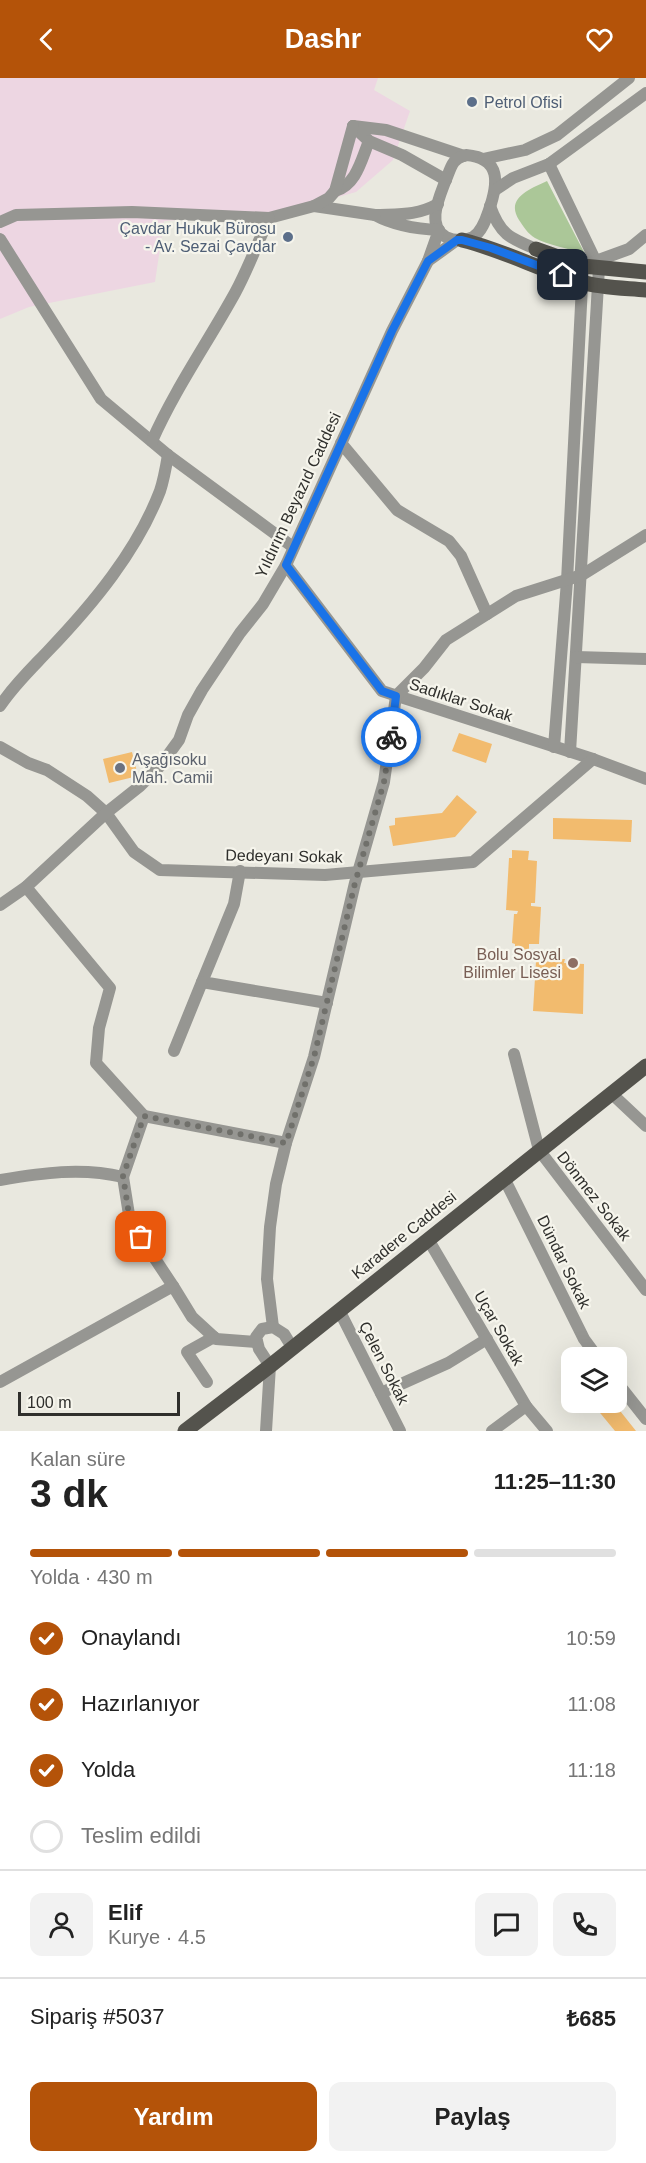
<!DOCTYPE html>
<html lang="tr">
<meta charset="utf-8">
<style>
body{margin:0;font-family:Helvetica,sans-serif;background:#f2f2f2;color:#222;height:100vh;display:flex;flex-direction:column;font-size:22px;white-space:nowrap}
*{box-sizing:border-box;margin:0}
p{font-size:20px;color:#767676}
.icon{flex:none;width:33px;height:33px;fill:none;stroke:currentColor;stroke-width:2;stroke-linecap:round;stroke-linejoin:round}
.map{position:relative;height:1353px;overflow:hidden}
.side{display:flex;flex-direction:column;background:#fff;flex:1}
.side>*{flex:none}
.buttons{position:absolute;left:561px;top:1269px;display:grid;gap:12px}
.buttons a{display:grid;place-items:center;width:66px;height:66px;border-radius:12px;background:#fff;box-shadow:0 6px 24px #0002;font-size:30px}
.scale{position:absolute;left:18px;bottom:15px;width:162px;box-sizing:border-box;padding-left:6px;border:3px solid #2f2f2c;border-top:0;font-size:16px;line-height:21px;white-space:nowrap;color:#2f2f2c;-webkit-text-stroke:4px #f6f5ec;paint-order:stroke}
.pin{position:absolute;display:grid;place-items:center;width:51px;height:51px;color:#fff;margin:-26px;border-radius:12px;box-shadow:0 3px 9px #0006}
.courier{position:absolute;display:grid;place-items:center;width:60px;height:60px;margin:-30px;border:4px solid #1a73e8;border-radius:50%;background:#fff;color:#222;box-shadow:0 2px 8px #0007}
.overview em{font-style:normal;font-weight:600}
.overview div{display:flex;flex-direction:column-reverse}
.overview{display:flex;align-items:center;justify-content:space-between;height:102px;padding:0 30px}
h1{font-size:39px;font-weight:600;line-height:45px}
.bar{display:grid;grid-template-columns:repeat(4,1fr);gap:9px 6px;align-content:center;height:72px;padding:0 30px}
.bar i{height:8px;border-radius:4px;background:#e0e0e0}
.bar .current{background:#b45309}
.bar p{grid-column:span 4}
.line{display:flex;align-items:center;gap:15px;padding:0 30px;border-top:2px solid #e0e0e0}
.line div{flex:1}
.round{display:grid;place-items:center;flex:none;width:63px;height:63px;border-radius:12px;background:#f2f2f2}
ol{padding:0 30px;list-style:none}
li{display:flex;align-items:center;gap:18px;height:66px}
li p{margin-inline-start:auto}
li .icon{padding:6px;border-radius:50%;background:#b45309;color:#fff;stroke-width:4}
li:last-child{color:#767676}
li i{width:33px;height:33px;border:3px solid #e0e0e0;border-radius:50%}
.action{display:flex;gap:12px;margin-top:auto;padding:12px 30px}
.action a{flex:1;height:69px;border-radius:12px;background:#b45309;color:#fff;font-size:24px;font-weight:600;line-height:69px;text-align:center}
.action a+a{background:#f2f2f2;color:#222}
header{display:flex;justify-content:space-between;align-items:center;height:78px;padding:0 30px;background:#b45309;color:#fff;font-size:27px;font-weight:600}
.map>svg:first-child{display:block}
</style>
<header><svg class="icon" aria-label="back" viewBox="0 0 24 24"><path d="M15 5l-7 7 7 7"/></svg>Dashr<svg class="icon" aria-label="heart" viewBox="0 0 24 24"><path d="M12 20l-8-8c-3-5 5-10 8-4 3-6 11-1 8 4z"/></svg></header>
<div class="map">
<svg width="646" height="1353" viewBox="0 0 646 1353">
<rect width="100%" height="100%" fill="#e9e8df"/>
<path fill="#edd6e2" d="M0 0H378L374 12 410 33 393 82 356 114 277 136 164 143 155 204 29 229 0 241Z"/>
<path fill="#abc798" d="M547 103 585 176C571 171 547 167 535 160 528 156 523 148 519 142 505 120 530 111 547 103Z"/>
<g fill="#f2bb6e">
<path d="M459 655 492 666 486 685 452 673Z"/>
<path d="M132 674 138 698 109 705 103 681Z"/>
<path d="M457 717 477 734 455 759 393 768 389 748 395 747V740L442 735Z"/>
<path d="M553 740 632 742 631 764 553 761Z"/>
<path d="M512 772 529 773 528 782 537 783 535 825H531V828L541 829 539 866H529V876L515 875V866L512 865 514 836H517L518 833 506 832 509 780H512Z"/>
<path d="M556 881H565L564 885 584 886 583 936 533 933 536 883 556 884Z"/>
<path d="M603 1324H613L636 1353H615L596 1330Z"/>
</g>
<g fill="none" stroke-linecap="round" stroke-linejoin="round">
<g stroke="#969692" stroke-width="12">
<path d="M353 48 386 52 464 78"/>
<path d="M353 48 369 63 402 77 446 102"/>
<path d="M466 77C502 80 498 106 489 132 486 141 482 154 473 159 465 163 454 163 446 159 426 148 439 120 445 104 448 98 450 89 454 84 458 79 461 79 466 77Z"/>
<path d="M483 81 525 72 557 57 629 0"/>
<path d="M549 86 599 190 570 674"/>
<path d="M495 112 513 100 549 86 646 15"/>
<path d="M335 113C356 107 361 83 369 63"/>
<path d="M438 126C416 138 400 136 375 137 395 148 417 151 439 152L428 183 457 162"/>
<path d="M314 128 375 137"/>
<path d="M490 128C500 156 509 160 536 171"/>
<path d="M0 144 16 137 132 134 269 140 314 128 329 120 335 113 353 48"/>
<path d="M0 161 101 321 168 377 293 469"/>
<path d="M596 183 629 171 646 157"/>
<path d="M152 363C175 311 208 264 235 215 248 191 258 164 269 140"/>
<path d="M341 365 397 432 449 463 461 478 487 536"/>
<path d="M286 487 382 613 593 681 646 701"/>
<path d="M576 579 646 581"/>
<path d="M0 628C14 607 31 591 48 573 93 526 137 473 160 413 164 401 166 389 168 377"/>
<path d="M0 669 28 685 47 692 87 718 106 735 134 774 160 792 325 797 473 784 593 681"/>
<path d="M554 669 567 503 583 188"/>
<path d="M240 793 234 826 202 904 327 925"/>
<path d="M26 809 110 910 99 950 96 985 144 1038"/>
<path d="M0 827 26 809 106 735 140 708 160 688 179 662 188 637 202 612 240 555 263 526 286 487 392 253 428 183"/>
<path d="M174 973 202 904"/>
<path d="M514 976 539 1072 646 1212"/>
<path d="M612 1016 646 1048"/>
<path d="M123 1099 130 1143 173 1208"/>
<path d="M504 1100 584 1261 598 1280"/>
<path d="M0 1102C42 1095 81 1089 123 1099L144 1038 286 1065"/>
<path d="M428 1161 526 1328 547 1353"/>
<path d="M339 1232 400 1353"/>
<path d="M273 1249 267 1201 270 1149 276 1106 286 1065 314 979 355 805 384 704 396 618 424 590 446 562 516 518 582 497 646 457"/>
<path d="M616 1303 646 1341"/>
<path d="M0 1304 173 1208 192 1239 216 1261 257 1264"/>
<path d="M207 1304 187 1274 214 1259"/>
<path d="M381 1315 448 1285 487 1261"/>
<path d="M266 1353 270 1288 259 1271 256 1259 262 1251 273 1249 284 1256 292 1269"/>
<path d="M492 1353 526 1328"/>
</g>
<g stroke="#54534d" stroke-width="15">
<path d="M462 162C503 172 540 192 581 204 602 210 625 210 646 212"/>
<path d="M536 171 583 188 646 194"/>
<path d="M185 1353 270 1288 646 988"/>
</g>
</g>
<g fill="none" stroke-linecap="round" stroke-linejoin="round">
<path stroke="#70706b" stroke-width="6" stroke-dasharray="0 10.8" d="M141 1159 130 1143 123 1098 144 1038 286 1065 314 979 355 805 384 704 391 659"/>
<path stroke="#1a73e8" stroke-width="8" d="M391 659 396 618 382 613 286 487 392 253 428 183 457 162H462L491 170 563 197"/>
</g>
<g fill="#5c6f8a" stroke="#f6f5ec" stroke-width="2">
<circle cx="472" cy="24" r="6"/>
<circle cx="288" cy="159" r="6"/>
</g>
<circle fill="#6b7280" stroke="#f6f5ec" stroke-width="2" cx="120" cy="690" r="6"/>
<circle fill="#8d6e63" stroke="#f6f5ec" stroke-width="2" cx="573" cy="885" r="6"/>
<g text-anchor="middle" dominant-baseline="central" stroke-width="4.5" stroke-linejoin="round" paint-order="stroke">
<g font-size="16" fill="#4e5e75" stroke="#f6f5ec" text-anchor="start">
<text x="484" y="24">Petrol Ofisi</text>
<text x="276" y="150" text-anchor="end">Çavdar Hukuk Bürosu<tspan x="276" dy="18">- Av. Sezai Çavdar</tspan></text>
</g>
<g font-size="16" fill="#2f2f2c" stroke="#f6f5ec">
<text transform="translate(298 417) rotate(-65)">Yıldırım Beyazıd Caddesi</text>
<text transform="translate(461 622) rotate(18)">Sadıklar Sokak</text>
<text transform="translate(284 778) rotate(1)">Dedeyanı Sokak</text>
<text transform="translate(594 1118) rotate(52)">Dönmez Sokak</text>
<text transform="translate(404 1157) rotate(-39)">Karadere Caddesi</text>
<text transform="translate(564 1184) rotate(64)">Dündar Sokak</text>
<text transform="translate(499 1250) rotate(60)">Uçar Sokak</text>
<text transform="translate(384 1285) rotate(63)">Çelen Sokak</text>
</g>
<g font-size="16" fill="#5b616d" stroke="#f6f5ec" text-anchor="start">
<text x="132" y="681">Aşağısoku<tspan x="132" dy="18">Mah. Camii</tspan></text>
</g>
<g font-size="16" fill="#785e54" stroke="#f6f5ec" text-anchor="end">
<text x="561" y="876">Bolu Sosyal<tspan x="561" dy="18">Bilimler Lisesi</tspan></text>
</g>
</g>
</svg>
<div class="buttons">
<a><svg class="icon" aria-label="layers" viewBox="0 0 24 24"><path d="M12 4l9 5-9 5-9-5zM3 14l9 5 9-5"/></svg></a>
</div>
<div class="scale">100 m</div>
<div class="pin" style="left:141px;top:1159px;background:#ea580c"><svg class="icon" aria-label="bag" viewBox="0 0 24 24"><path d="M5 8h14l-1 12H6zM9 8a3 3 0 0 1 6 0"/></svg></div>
<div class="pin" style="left:563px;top:197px;background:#1f2937"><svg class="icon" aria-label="home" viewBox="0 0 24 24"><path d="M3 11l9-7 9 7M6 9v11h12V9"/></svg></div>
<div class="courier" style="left:391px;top:659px"><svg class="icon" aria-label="bike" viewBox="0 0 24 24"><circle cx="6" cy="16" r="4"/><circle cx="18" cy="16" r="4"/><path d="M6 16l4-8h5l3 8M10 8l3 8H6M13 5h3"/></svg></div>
</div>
<section class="side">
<div class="overview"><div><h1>3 dk</h1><p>Kalan süre</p></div><em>11:25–11:30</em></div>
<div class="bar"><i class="current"></i><i class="current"></i><i class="current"></i><i></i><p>Yolda · 430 m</p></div>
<ol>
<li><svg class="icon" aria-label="check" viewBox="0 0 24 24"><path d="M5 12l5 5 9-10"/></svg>Onaylandı<p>10:59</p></li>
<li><svg class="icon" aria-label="check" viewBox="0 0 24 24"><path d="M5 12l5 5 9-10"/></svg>Hazırlanıyor<p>11:08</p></li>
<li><svg class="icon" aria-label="check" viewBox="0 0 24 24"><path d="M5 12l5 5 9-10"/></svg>Yolda<p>11:18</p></li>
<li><i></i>Teslim edildi</li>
</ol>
<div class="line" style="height:108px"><a class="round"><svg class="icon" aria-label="person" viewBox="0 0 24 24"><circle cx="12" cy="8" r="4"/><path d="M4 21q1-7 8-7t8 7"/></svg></a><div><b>Elif</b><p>Kurye · 4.5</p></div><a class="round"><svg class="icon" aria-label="chat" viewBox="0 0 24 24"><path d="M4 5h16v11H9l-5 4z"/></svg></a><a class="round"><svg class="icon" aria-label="phone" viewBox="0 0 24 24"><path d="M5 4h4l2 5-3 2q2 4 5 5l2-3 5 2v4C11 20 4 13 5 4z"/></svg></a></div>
<div class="line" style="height:78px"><div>Sipariş #5037</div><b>₺685</b></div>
<div class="action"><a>Yardım</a><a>Paylaş</a></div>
</section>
